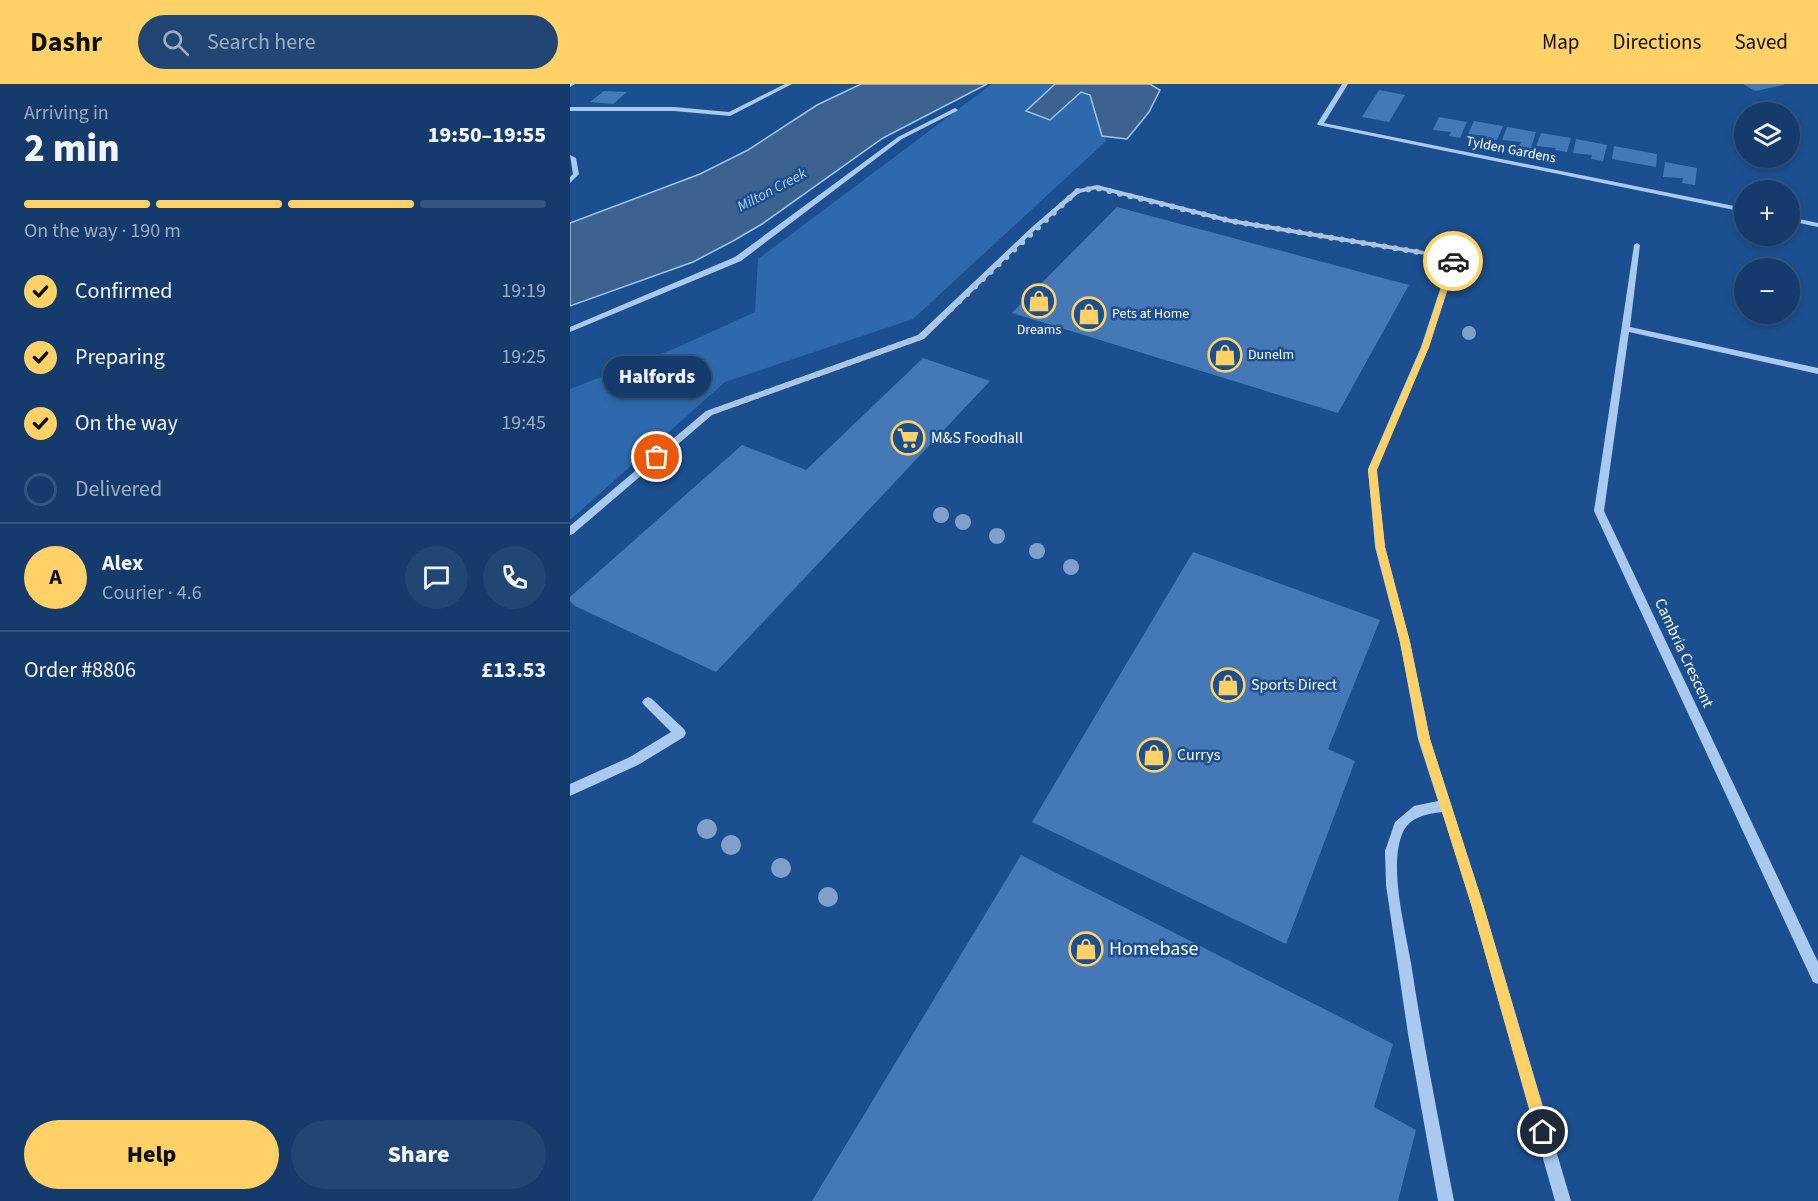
<!DOCTYPE html>
<meta charset="utf-8">
<style>
body{margin:0;font-family:"Source Sans 3",sans-serif;background:#214673;color:#f1f3f6;height:100vh;display:flex;flex-direction:column;font-size:22px;white-space:nowrap}
*{box-sizing:border-box;margin:0}
p{font-size:20px;color:#9dadc1}
.icon{flex:none;width:33px;height:33px;fill:none;stroke:currentColor;stroke-width:2;stroke-linecap:round;stroke-linejoin:round}
.map{position:relative;flex:1;overflow:hidden}
.drawer{display:flex;flex-direction:column;background:#143b6b;width:570px}
.drawer>*{flex:none}
.fabs{position:absolute;left:1164px;top:18px;display:grid;gap:12px}
.fabs a{display:grid;place-items:center;width:66px;height:66px;border-radius:50%;background:#143b6b;box-shadow:0 3px 9px #0003,0 0 0 2px #33557e;font-size:30px}
.pin{position:absolute;display:grid;place-items:center;width:51px;height:51px;color:#fff;margin:-26px;border:3px solid #fff;border-radius:50%;box-shadow:0 2px 6px #0007}
.courier{position:absolute;display:grid;place-items:center;width:60px;height:60px;margin:-30px;border:4px solid #ffd166;border-radius:50%;background:#fff;color:#222;box-shadow:0 2px 8px #0007}
.bubble{position:absolute;height:42px;border-radius:21px;background:#143b6b;box-shadow:0 3px 9px #0003,0 0 0 2px #33557e;font-size:20px;font-weight:800;line-height:42px;text-align:center}
.overview em{font-style:normal;font-weight:800}
.overview div{display:flex;flex-direction:column-reverse}
.overview{display:flex;align-items:center;justify-content:space-between;height:102px;padding:0 24px}
h1{font-size:39px;font-weight:800;line-height:45px}
.bar{display:grid;grid-template-columns:repeat(4,1fr);gap:9px 6px;align-content:center;height:72px;padding:0 24px}
.bar i{height:8px;border-radius:4px;background:#33557e}
.bar .active{background:#ffd166}
.bar p{grid-column:span 4}
.line{display:flex;align-items:center;gap:15px;padding:0 24px;border-top:2px solid #33557e}
.line div{flex:1}
.round{display:grid;place-items:center;flex:none;width:63px;height:63px;border-radius:32px;background:#214673}
ol{padding:0 24px;list-style:none}
li{display:flex;align-items:center;gap:18px;height:66px}
li p{margin-inline-start:auto}
li .icon{padding:6px;border-radius:50%;background:#ffd166;color:#111;stroke-width:4}
li:last-child{color:#9dadc1}
li i{width:33px;height:33px;border:3px solid #33557e;border-radius:50%}
.cta{display:flex;gap:12px;margin-top:auto;padding:12px 24px}
.cta a{flex:1;height:69px;border-radius:36px;background:#ffd166;color:#111;font-size:24px;font-weight:800;line-height:69px;text-align:center}
.cta a+a{background:#214673;color:#f1f3f6}
header{display:flex;align-items:center;gap:36px;box-sizing:border-box;height:84px;padding:0 30px;background:#ffd166;color:#111}
header strong{font-size:28px}
nav{display:flex;gap:33px;margin-inline-start:auto;font-size:21px}
.search{width:420px;height:54px;background:#214673;display:flex;align-items:center;gap:15px;box-sizing:border-box;padding:0 21px;border-radius:33px;color:#9dadc1;font-size:22px}
main{display:flex;flex:1;min-height:0}
.map>svg:first-child{display:block}
</style>
<header>
<strong>Dashr</strong>
<div class="search"><svg class="icon" aria-label="search" viewBox="0 0 24 24"><circle cx="10" cy="10" r="6"/><path d="M15 15l6 6"/></svg>Search here</div>
<nav><a>Map</a><a>Directions</a><a>Saved</a></nav>
</header>
<main>
<section class="drawer">
<div class="overview"><div><h1>2 min</h1><p>Arriving in</p></div><em>19:50–19:55</em></div>
<div class="bar"><i class="active"></i><i class="active"></i><i class="active"></i><i></i><p>On the way · 190 m</p></div>
<ol>
<li><svg class="icon" aria-label="check" viewBox="0 0 24 24"><path d="M5 12l5 5 9-10"/></svg>Confirmed<p>19:19</p></li>
<li><svg class="icon" aria-label="check" viewBox="0 0 24 24"><path d="M5 12l5 5 9-10"/></svg>Preparing<p>19:25</p></li>
<li><svg class="icon" aria-label="check" viewBox="0 0 24 24"><path d="M5 12l5 5 9-10"/></svg>On the way<p>19:45</p></li>
<li><i></i>Delivered</li>
</ol>
<div class="line" style="height:108px"><b class="round" style="background:#ffd166;color:#111">A</b><div><b>Alex</b><p>Courier · 4.6</p></div><a class="round"><svg class="icon" aria-label="chat" viewBox="0 0 24 24"><path d="M4 5h16v11H9l-5 4z"/></svg></a><a class="round"><svg class="icon" aria-label="phone" viewBox="0 0 24 24"><path d="M5 4h4l2 5-3 2q2 4 5 5l2-3 5 2v4C11 20 4 13 5 4z"/></svg></a></div>
<div class="line" style="height:78px"><div>Order #8806</div><b>£13.53</b></div>
<div class="cta"><a>Help</a><a>Share</a></div>
</section>
<div class="map">
<svg width="1248" height="1117" viewBox="0 0 1248 1117">
<rect width="100%" height="100%" fill="#1b4f8f"/>
<path fill="#2e69ad" d="M422 0H522L536 57 343 235 155 298 0 436V305L106 264 185 228 188 175Z"/>
<g fill="#3c6290" stroke="#9cc4f0" stroke-width="1.5">
<path d="M291 0H417L313 54 192 140 163 157 123 178 0 222V139L130 90 178 66 247 21Z"/>
<path d="M485 0H580L590 6 579 28 557 55 532 52 520 11 511 8 480 36 456 27Z"/>
</g>
<g fill="#4478b7">
<path d="M1173 0H1214V1L1185 7Z"/>
<path d="M809 6 835 11 819 38 792 33Z"/>
<path d="M34 7 57 8 43 20 20 18Z"/>
<path d="M869 33 897 38 890 54 879 52 881 48 863 46Z"/>
<path d="M904 37 933 42 927 56 916 54 917 52 898 50Z"/>
<path d="M937 43 966 48 961 64 949 62 951 58 932 56Z"/>
<path d="M971 49 1001 54 997 68 985 66 986 64 966 62Z"/>
<path d="M1006 55 1037 61 1033 77 1021 75 1022 71 1003 69Z"/>
<path d="M1044 62 1087 70 1086 83 1042 75Z"/>
<path d="M1095 78 1127 84 1125 101 1112 99 1113 94 1093 93Z"/>
<path d="M547 123 839 201 768 329 442 229Z"/>
<path d="M353 274 420 297 146 588 5 522 0 517V513L172 361 236 386Z"/>
<path d="M623 468 810 536 758 665 785 677 716 860 462 738Z"/>
<path d="M451 771 823 960 804 1023 846 1046 828 1117H242Z"/>
</g>
<g fill="none" stroke-linecap="round" stroke-linejoin="round">
<g fill="#a9c9ee" fill-rule="evenodd">
<path d="M0 0H5L0 3Z"/>
<path d="M215 0H222L160 32 104 27H0V23H104L159 28Z"/>
<path d="M772 0H778L754 39 1174 124V128L748 41 747 40Z"/>
<path d="M385 24 388 26 387 27 332 55 171 177 0 248V243L165 173 328 53Z"/>
<path d="M0 71 6 74 9 90 0 99V93L3 90Z"/>
<path d="M527 101 661 135 884 172 888 174 859 263 806 385 815 463 840 558 860 655 913 820 1001 1117H985L901 820 872 728C857 730 840 733 833 748 818 781 835 843 841 879 853 958 869 1038 884 1117H868L838 950 816 801 815 767 825 738 844 722 868 717 848 655 830 558 805 463 798 385 851 263 880 175 661 139 527 105 509 109 466 145 354 255 142 331 3 450 0 451V442L136 327 348 251 462 143 505 106Z"/>
<path d="M1220 133 1248 139V143L1220 137Z"/>
<path d="M1067 159 1070 161 1060 243 1248 284V290L1059 248 1034 427 1248 878V900L1243 898 1024 427 1064 161Z"/>
<path d="M78 613 82 615 114 645 116 649 114 653 68 681 0 712V700L60 673 101 648 74 621 72 618 74 615Z"/>
</g>
</g>
<g fill="#7ea0ca">
<circle cx="899" cy="249" r="7"/>
<circle cx="371" cy="431" r="8"/>
<circle cx="393" cy="438" r="8"/>
<circle cx="427" cy="452" r="8"/>
<circle cx="467" cy="467" r="8"/>
<circle cx="501" cy="483" r="8"/>
<circle cx="137" cy="745" r="10"/>
<circle cx="161" cy="761" r="10"/>
<circle cx="211" cy="784" r="10"/>
<circle cx="258" cy="813" r="10"/>
</g>
<path fill="#ffd166" d="M883 175 886 177 859 263 807 386 815 463 840 558 860 655 913 820 980 1048 978 1053 973 1055 968 1053 966 1048 901 820 849 655 830 558 806 463 798 386 852 263 880 177Z"/>
<g fill="none" stroke-linecap="round" stroke-linejoin="round">
<path stroke="#afc1d8" stroke-width="6" stroke-dasharray="0 10.8" d="M87 373 139 329 351 253 493 120 507 107 527 104 661 137 884 174 883 177"/>
</g>
<defs>
<g id="shop-ring" transform="scale(1.725)"><circle r="9.5" fill="#1b4f8f" stroke="#ffd166" stroke-width="1.5"/><path d="M-5-2.5h2.3a2.7 3.5 0 0 1 5.4 0H5L5.5 6h-11ZM-1.5-2.5h3a1.5 2.3 0 0 0-3 0Z" fill="#ffd166"/></g>
<g id="supermarket-ring" transform="scale(1.725)"><circle r="9.5" fill="#1b4f8f" stroke="#ffd166" stroke-width="1.5"/><path d="M-6-5.5h2.5l.6 2H6L4.5 2H-2.5L-4.4-4H-6ZM-1.5 3.2a1.3 1.3 0 1 0 .1 0ZM3 3.2a1.3 1.3 0 1 0 .1 0Z" fill="#ffd166"/></g>
</defs>
<g fill-rule="evenodd">
<use href="#shop-ring" x="469" y="217"/>
<use href="#shop-ring" x="519" y="230"/>
<use href="#shop-ring" x="655" y="271"/>
<use href="#supermarket-ring" x="338" y="354"/>
<use href="#shop-ring" x="658" y="601"/>
<use href="#shop-ring" x="584" y="671"/>
<use href="#shop-ring" x="516" y="865"/>
</g>
<g text-anchor="middle" dominant-baseline="central" stroke-width="5" stroke-linejoin="round" paint-order="stroke">
<g font-size="14" fill="#fff" stroke="#1b4f8f">
<text transform="translate(941 66) rotate(11)">Tylden Gardens</text>
</g>
<g font-size="14" fill="#fff" stroke="#1b4f8f" text-anchor="start">
<text x="542" y="230">Pets at Home</text>
<text x="469" y="246" text-anchor="middle">Dreams</text>
<text x="678" y="271">Dunelm</text>
</g>
<g font-size="15" font-style="italic" fill="#b5d3f5" stroke="#1b4f8f">
<text transform="translate(202 106) rotate(-28)">Milton Creek</text>
</g>
<g font-size="16" fill="#fff" stroke="#1b4f8f" text-anchor="start">
<text x="361" y="354">M&amp;S Foodhall</text>
<text x="681" y="601">Sports Direct</text>
<text x="607" y="671">Currys</text>
</g>
<g font-size="16" fill="#fff" stroke="#1b4f8f">
<text transform="translate(1114 569) rotate(65)">Cambria Crescent</text>
</g>
<g font-size="20" fill="#fff" stroke="#1b4f8f" text-anchor="start">
<text x="539" y="865">Homebase</text>
</g>
</g>
</svg>
<div class="fabs">
<a><svg class="icon" aria-label="layers" viewBox="0 0 24 24"><path d="M12 4l9 5-9 5-9-5zM3 14l9 5 9-5"/></svg></a>
<a>+</a>
<a>−</a>
</div>
<div class="pin" style="left:87px;top:373px;background:#ea580c"><svg class="icon" aria-label="bag" viewBox="0 0 24 24"><path d="M5 8h14l-1 12H6zM9 8a3 3 0 0 1 6 0"/></svg></div>
<div class="pin" style="left:973px;top:1048px;background:#1f2937"><svg class="icon" aria-label="home" viewBox="0 0 24 24"><path d="M3 11l9-7 9 7M6 9v11h12V9"/></svg></div>
<div class="courier" style="left:883px;top:177px"><svg class="icon" aria-label="car" viewBox="0 0 24 24"><path d="M5 17H2v-5l4-1 3-4h7l3 4 3 1v5h-3M9 17h6M6 11h13"/><circle cx="7" cy="17" r="2"/><circle cx="17" cy="17" r="2"/></svg></div>
<div class="bubble" style="left:33px;top:272px;width:108px">Halfords</div>
</div>
</main>
